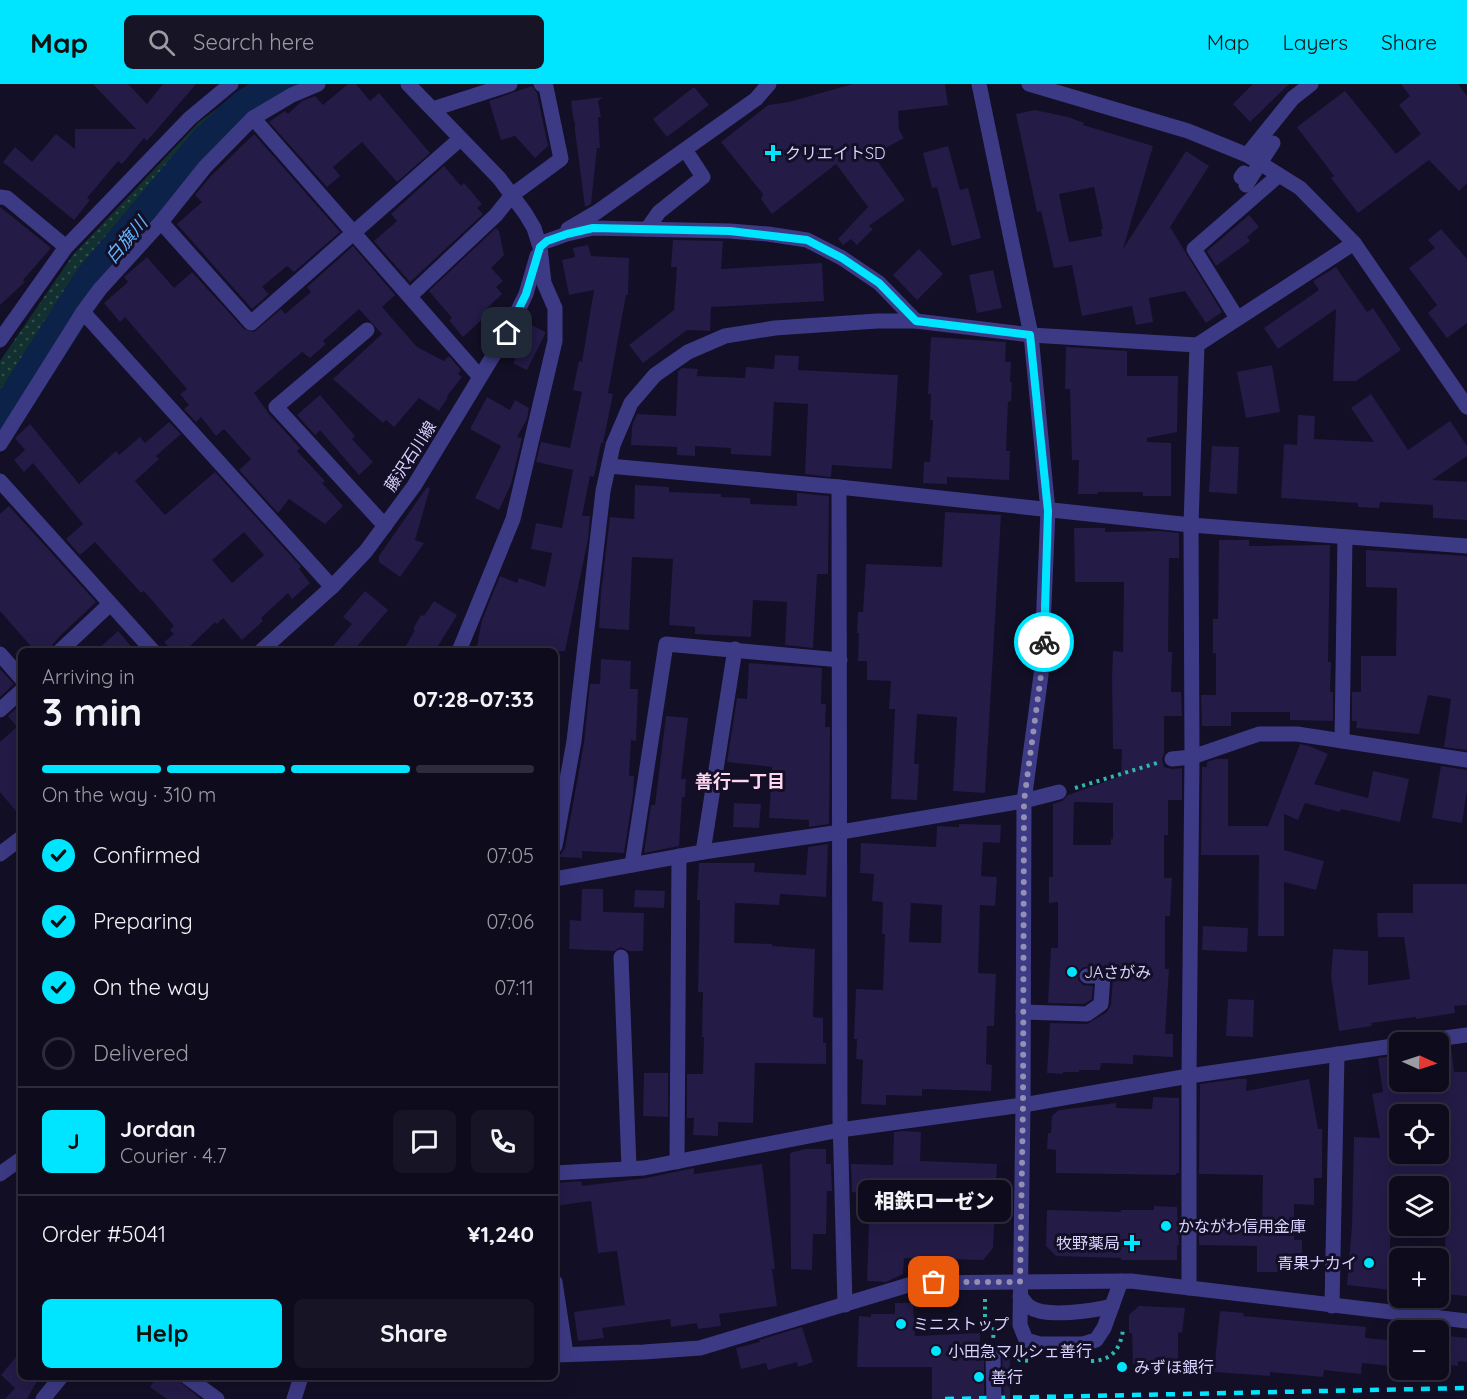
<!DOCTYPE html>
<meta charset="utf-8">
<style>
body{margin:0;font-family:Quicksand,"Noto Sans JP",sans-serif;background:#171425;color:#f1f3f6;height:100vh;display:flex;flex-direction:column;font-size:22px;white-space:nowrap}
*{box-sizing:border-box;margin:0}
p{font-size:20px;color:#9b9ba3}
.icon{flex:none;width:33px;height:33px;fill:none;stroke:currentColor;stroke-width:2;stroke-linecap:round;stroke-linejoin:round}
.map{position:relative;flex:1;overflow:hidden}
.drawer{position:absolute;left:18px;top:564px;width:540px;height:732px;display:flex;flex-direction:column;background:#0e0b1c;border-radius:9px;box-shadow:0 6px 24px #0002,0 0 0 2px #2e2b3b}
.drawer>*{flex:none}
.needle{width:39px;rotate:93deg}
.fabs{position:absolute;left:1389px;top:948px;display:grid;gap:12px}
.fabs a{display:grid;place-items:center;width:60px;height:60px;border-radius:9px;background:#0e0b1c;box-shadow:0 6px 24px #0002,0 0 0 2px #2e2b3b;font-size:30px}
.pin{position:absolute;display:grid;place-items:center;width:51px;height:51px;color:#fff;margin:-26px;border-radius:12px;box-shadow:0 3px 9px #0006}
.courier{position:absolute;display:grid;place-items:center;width:60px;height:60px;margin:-30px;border:4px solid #00e5ff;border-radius:50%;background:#fff;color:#222;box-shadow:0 2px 8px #0007}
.bubble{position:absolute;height:42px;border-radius:9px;background:#0e0b1c;box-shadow:0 6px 24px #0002,0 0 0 2px #2e2b3b;font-size:20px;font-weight:800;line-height:42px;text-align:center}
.headline em{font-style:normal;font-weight:800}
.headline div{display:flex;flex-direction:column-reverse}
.headline{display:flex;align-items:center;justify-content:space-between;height:102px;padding:0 24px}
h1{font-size:39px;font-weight:800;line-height:45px}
.bar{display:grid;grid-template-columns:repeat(4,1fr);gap:9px 6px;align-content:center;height:72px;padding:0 24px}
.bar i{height:8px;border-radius:4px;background:#2e2b3b}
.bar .selected{background:#00e5ff}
.bar p{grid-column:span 4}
.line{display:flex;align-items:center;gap:15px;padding:0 24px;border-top:2px solid #2e2b3b}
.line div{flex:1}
.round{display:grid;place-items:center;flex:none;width:63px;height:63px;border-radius:9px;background:#171425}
ol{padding:0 24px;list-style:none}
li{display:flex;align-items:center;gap:18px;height:66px}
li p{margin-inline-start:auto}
li .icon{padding:6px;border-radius:50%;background:#00e5ff;color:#111;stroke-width:4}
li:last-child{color:#9b9ba3}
li i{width:33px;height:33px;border:3px solid #2e2b3b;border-radius:50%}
.cta{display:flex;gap:12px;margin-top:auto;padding:12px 24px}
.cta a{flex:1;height:69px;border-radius:9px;background:#00e5ff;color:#111;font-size:24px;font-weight:800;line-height:69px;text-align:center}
.cta a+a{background:#171425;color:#f1f3f6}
header{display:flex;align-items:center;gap:36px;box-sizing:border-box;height:84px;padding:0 30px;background:#00e5ff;color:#111}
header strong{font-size:28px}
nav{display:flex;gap:33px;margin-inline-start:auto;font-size:21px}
.search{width:420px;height:54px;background:#171425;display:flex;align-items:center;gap:15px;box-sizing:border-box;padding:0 21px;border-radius:9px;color:#9b9ba3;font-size:22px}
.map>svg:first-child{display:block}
</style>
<header>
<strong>Map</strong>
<div class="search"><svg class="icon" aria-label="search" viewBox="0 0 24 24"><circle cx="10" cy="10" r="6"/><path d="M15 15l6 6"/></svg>Search here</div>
<nav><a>Map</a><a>Layers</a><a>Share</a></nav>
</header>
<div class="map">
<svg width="1467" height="1315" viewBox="0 0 1467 1315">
<defs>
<pattern id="grass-dots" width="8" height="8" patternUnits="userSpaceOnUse" patternTransform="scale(1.5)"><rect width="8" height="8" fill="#12302f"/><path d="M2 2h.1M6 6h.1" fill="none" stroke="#344d4e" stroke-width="1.8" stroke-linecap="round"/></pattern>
</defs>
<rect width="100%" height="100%" fill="#130f26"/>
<path fill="url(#grass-dots)" d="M250 0H271L242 17 201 54 85 189 0 317V277L73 171 199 38Z"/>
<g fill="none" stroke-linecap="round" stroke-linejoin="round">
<path stroke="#0c2248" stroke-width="36" d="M0 340 92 196 207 59 246 23 283 0"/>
</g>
<g fill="#241b47" fill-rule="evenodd">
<path d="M93 0H128L147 20 163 0H196L147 57 144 54 122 80 118 77 87 114 90 116 74 136 3 78 15 63 32 78 56 50 75 65V45H136Z"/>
<path d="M348 0H356L370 17 379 9 430 69 397 98 362 58 333 83 340 92 327 103 269 38 285 27 288 30 302 17 315 12 323 21Z"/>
<path d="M853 0H945L948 21 898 27 899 46 904 54 873 71 905 116 869 142 873 145 857 161 851 155 843 161 838 155 868 123 836 80 772 130 761 115 763 110 721 58 768 21 789 18Z"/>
<path d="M1253 0H1289L1250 38 1233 20Z"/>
<path d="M1401 0H1458L1467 12V99L1459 107 1429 76 1358 129 1331 94 1334 92 1297 43 1345 7 1396 70 1421 50 1399 21 1410 12Z"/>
<path d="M532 2 537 9 548 62 535 74 515 52 501 56 489 17Z"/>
<path d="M694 3 709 21 667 53 653 35Z"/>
<path d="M603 13 598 17 601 33H598L600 64H597L591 120 585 123 575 47V37L574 39 571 17Z"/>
<path d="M1035 26 1068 33 1084 39 1083 41 1153 62 1123 165 1186 67 1209 82 1170 143 1222 228 1206 239 1185 207 1149 214 1153 238 1136 241 1132 222 1082 232 1072 181 1054 184 1041 127 1037 128 1016 30ZM1094 103 1103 145H1101L1102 152 1069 158 1059 110Z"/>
<path d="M254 50 340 148 294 188 287 182 262 203 269 210 252 225 177 140 202 118 195 111 210 93Z"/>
<path d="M948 62 960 106 968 104 981 154 952 162 937 103 932 104 923 69Z"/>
<path d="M444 82 461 102 464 99 482 120 477 124 483 130 410 198 374 157 397 137 391 130Z"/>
<path d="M0 123 51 164 23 196 25 198 0 221Z"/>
<path d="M1249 131 1259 143 1247 153 1250 157 1216 182 1207 167Z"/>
<path d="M496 144 499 147 504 171 491 184 503 197 496 203 502 210 486 225 489 229 463 253 449 236 452 234 429 207Z"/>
<path d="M1441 145 1467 175V239L1447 254 1428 229 1437 221 1409 184 1435 164 1428 156Z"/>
<path d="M673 156 723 157 721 185 822 179 824 217 711 223 710 247 687 246 643 279 629 261 674 226 677 183H671Z"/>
<path d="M588 161 591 172 629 174 628 211H626L608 309 613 310 603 359H601L594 393 590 392 582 432H590L588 455 565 567H476L482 536 500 492 517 499 519 494 545 503 552 469 531 465 536 439 562 444 573 386 536 378 541 358 570 364 582 308 573 306 579 277 582 278 594 206 569 211 562 176 575 173 573 164Z"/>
<path d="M353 162 395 211 382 223 417 263 444 277 449 272 461 286 458 290 462 293 447 312 448 313 439 327 419 314 394 343 386 336 383 339 333 295 382 250 359 225 323 257 326 260 310 274 302 268 254 309 269 330 300 364 297 367 325 397 322 399 343 422 325 440 289 415 278 429 239 386 251 375 224 345 216 352 201 333 196 338 184 325 189 321 180 310 187 305 125 233 120 238 104 219 128 198 124 193 147 173 174 204 192 188 244 245 254 248 281 225 285 230 311 208 307 203Z"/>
<path d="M919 165 943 190 917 216 893 191Z"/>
<path d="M1336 183 1367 228 1373 224 1401 266 1356 297H1333L1336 225 1278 265 1264 244 1319 206 1313 197Z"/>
<path d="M993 186 1002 224 977 229 969 191Z"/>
<path d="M532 241 545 248V250L527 286 513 279Z"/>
<path d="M931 253 1006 258 1005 278H1011L1010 298H1012L1011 318 1008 317 1006 367H1010L1009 396 947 393V400L923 399 924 378H930L933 336H930L931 310H928Z"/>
<path d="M1066 263 1127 267V292H1178L1177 348 1147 354V358L1171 359V412H1143V408H1098L1097 410H1078L1079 376H1072L1070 305H1065Z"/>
<path d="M775 271 799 272 798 286 898 291 892 385 832 381 831 393 805 390 808 320 774 318 771 372 731 370V364L695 362V372L677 371V363L631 361 632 342 637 330 676 332 678 287 682 284 698 285 697 292 745 294 746 283 774 285Z"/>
<path d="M1272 281 1280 328 1246 334 1237 288Z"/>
<path d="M1371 310 1408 366 1450 337 1467 362V372L1432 396 1467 398V436L1433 434V421L1380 418 1379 424 1358 423V419L1281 414 1284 360 1297 361 1298 331 1315 332 1314 355 1374 358 1351 324Z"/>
<path d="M320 311 355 352 352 355 373 378 359 391 320 346 315 351 297 331Z"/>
<path d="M487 313 510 326 515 316 529 324 527 335 517 353 522 354 511 400 499 426 475 414 501 362 470 345Z"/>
<path d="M169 338 181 350 156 372 159 375 135 397 165 431 215 388 301 483 299 485 310 499 292 515 288 509 261 534 263 537 242 556 223 534 217 540 215 538 185 567H173L164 558 174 550 170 546 174 542 144 507 141 509 95 458 80 471 66 455 83 440 33 379 24 388 14 376 25 366 15 354 30 340 79 400 116 367 119 371 140 353 145 359ZM244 448 264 471 232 499 212 476Z"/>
<path d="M1212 362 1239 363 1237 410 1209 408Z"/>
<path d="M635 401 669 403V408L721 410V413L750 414V420L797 422V409L829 412 828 490H817L813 564 785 561 787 518 753 516 751 553 695 550V543L669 541 673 475 632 473 629 546 599 544 601 509 610 433 634 435Z"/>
<path d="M427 403 430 404 415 456 424 459 400 493 379 478V472Z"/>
<path d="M9 422 96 518 60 552 53 560 51 567H35L0 527V430Z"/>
<path d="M945 428 1001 431 985 709 953 707 957 633 917 630 914 680H919L917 716 891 715 895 625H889L891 597 867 596V577H858L859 549H857L858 528H863L866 480 942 483Z"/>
<path d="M1074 444H1105V448L1160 447 1179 449V474H1169L1168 568H1172L1171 608H1181L1182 632H1164V669L1162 675 1164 683 1172 685 1182 684V716H1168V751H1164V794H1172L1170 832H1165V885H1169L1165 950H1173V973L1133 971V980L1101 979 1100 986H1079V988H1063V990L1047 989 1050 939 1087 940 1107 928 1111 921 1113 893 1111 887 1108 883H1083L1078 888V896L1083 901 1093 902 1092 915 1084 920 1048 919 1051 864H1058V818L1049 819V793H1053V720L1062 717 1068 711 1121 692 1122 665H1113L1112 593 1113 567 1123 568 1124 498H1075ZM1074 718 1113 719V755H1111V761H1073Z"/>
<path d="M1219 456H1249V462L1330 461 1328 578H1331L1330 608H1333V637L1290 636V628H1231V642H1202L1201 611H1216V569H1213V535H1218Z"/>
<path d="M1366 466 1467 472V666L1444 663 1451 615 1428 611 1419 650 1356 644 1357 637H1352V608H1361V572H1396L1397 504 1366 503Z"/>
<path d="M365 507 388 526 353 567H329L352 540 343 533Z"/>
<path d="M434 517 457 531 435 567H403L415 546 413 545 421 531 424 532Z"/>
<path d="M118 547 135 567H96Z"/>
<path d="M601 575 631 577 630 605H638L636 657 631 656 629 692H634L633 711 624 769 582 767V774L559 773 565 764 584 659 590 600H600Z"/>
<path d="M749 579 822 584 821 620H826L825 643H830L829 740 809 743V736L769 734 772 683 727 678 737 614 747 615Z"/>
<path d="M0 585 14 600 0 613Z"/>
<path d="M21 620V733L0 708V658L17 643 8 632Z"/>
<path d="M666 632 688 634 681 695H686L685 713H682L679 762 644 769 651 721H655Z"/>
<path d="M1300 660 1309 662 1328 670 1314 700 1368 714 1373 687 1409 695 1400 738 1341 725 1340 728 1305 719 1298 736 1284 730V766L1324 777 1316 806 1284 798V852H1258L1259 771H1201L1202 683H1207V678L1216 675H1228V742H1268Z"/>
<path d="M1441 682 1467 686V706L1462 739 1432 734Z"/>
<path d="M734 719 761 720 759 744 733 743Z"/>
<path d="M959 740 1001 741 1000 759 983 758 981 792 997 793 995 822 980 821 978 889 996 890 994 942H987L986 980 992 981 991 1007 922 1005V1012L886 1011V1021L861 1020 863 976 856 975 857 955H854L856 905 883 906 885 850H882L883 818 872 817 874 790 860 789 861 759 936 763 937 742 959 743ZM911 819 942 821 941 859 909 858Z"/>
<path d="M828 760 826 813 780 810 779 821 735 819 734 859 772 860V862L815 865 813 933 823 934V959H826V980L755 979 753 1039 718 1038V1052L693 1051 694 1034H687V990H703L704 953H702L703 908H698L700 816H697L699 779H755L754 788 806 791 808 763Z"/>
<path d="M1413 800H1467V921L1454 922 1455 929 1416 935V933L1371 939 1372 942 1339 947 1331 892 1333 865 1368 867V901L1410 895 1404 853H1378L1377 829H1413Z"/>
<path d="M582 805H603V828L644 829 643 867H629L621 863 614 867 569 865 570 836 581 837Z"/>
<path d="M635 806 665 807 664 824 634 823Z"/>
<path d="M1203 842 1248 844 1247 868 1202 866Z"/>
<path d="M1228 915 1254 916 1253 953 1226 952Z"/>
<path d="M1451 963 1454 988H1467V1212L1445 1210 1448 1174H1445L1446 1103 1392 1101 1390 1164 1400 1165V1207L1347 1201 1352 1142 1354 1053 1380 1054 1372 1010 1383 1008 1378 974 1400 971V998H1438V965ZM1400 1030H1438V1037L1450 1036V1070H1400Z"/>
<path d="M644 989H668V1033L643 1032Z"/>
<path d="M1237 995H1247L1246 1007 1309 995 1318 1045H1322V1094H1314V1121L1294 1120V1156H1302V1188H1257V1162L1199 1161V1141L1262 1143 1263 1091 1199 1090 1200 1000Z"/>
<path d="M1153 1013 1179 1014V1089H1176V1091L1056 1089V1066L1047 1065 1048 1049H1051L1052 1032 1059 1026 1116 1019V1024L1152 1025Z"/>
<path d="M904 1047 921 1048 920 1077 997 1080 993 1164 983 1176 904 1174 903 1190 886 1198 867 1197 869 1139H861L862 1108H852L851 1080 893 1081 894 1048Z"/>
<path d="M805 1065H826V1080H831L832 1107H827L826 1150H813L812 1186 791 1185 790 1069Z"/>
<path d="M762 1080 775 1185H772L777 1222 719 1230 721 1242 698 1245 697 1239 671 1243 670 1235 602 1244 604 1254 578 1257 574 1228 625 1221 617 1167 598 1169 591 1117 555 1122V1099L581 1097 582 1102 646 1094 694 1084V1090Z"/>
<path d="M1154 1122 1177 1123 1179 1161H1177V1176H1121V1174L1056 1172 1046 1162 1047 1126 1121 1128V1126H1154Z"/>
<path d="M895 1219H913L915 1252 980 1249V1268L984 1269V1315H932V1283H857L859 1232 871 1233V1230H895Z"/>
<path d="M1139 1222 1185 1224 1182 1249 1178 1248V1279L1133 1280 1132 1249H1129V1231Z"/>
<path d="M1220 1227 1244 1229 1243 1232 1366 1243 1365 1254 1400 1257V1283L1362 1279 1361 1290 1324 1286 1323 1293 1270 1288V1292L1214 1288Z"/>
<path d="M802 1243 813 1278 798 1283 797 1278 768 1286 766 1279 741 1285 736 1264 760 1258 759 1256Z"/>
<path d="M1438 1251 1467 1254V1278L1458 1277V1282L1438 1280Z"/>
<path d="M21 1267V1293H39L27 1315H5L15 1304 1 1291Z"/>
<path d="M1002 1269H1010V1315H1004Z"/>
<path d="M157 1293H174L201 1315H167L150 1303Z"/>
</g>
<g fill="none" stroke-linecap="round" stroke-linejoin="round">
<g stroke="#2fb8b0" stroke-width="4" stroke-dasharray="3 4.5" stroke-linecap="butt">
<path d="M1075 704 1157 679"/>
<path d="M985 1215V1242H994L993 1257"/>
<path d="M1013 1269 1020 1276 1032 1277"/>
<path d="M1091 1277C1111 1277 1121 1265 1123 1245"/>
</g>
<g stroke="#3d3a85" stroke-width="15">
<path d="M408 0 499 94 525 129 534 144 540 163 544 199 555 224V257L513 435 459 567"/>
<path d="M979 0 1031 251 1048 427 1041 591 1024 717 1023 1021 1020 1241 1026 1256 1040 1260H1083L1096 1256 1104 1244 1121 1197"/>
<path d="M1029 0 1188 47 1247 71 1300 104 1354 159 1467 323"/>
<path d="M433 25 510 0"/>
<path d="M253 34 480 293"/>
<path d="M1247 71 1293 14 1311 0"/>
<path d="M1241 93 1244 89"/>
<path d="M0 113 7 114 66 163"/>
<path d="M161 138 251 239 460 55"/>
<path d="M568 145 597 128 756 15 769 0"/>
<path d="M647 145 659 128 703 93 690 73"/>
<path d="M547 157 567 150 593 144 730 147 768 150 807 156 842 174 879 199 916 237"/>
<path d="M410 212 496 131 512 111 561 75 546 3 541 0"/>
<path d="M83 228 332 503"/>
<path d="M1237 234 1194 165 1279 91"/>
<path d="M367 246 276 323 385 442"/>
<path d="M0 256 66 163 190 34 231 0"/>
<path d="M0 360 83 228 100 205 161 138 205 83 253 34 292 11 318 0"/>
<path d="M609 382 839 403 1191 441 1467 462"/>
<path d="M0 397 153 567"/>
<path d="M839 403 840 1035 845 1221"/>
<path d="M60 567 110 520"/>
<path d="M261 567 332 503 366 467 414 402 507 249 526 210 537 172"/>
<path d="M0 570 21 594"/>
<path d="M0 626 21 607"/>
<path d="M1342 657 1345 453"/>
<path d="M1172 675 1192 673 1259 650H1297L1467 676"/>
<path d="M555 762 574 657 603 407 613 361 631 319 655 291 688 268 725 252 775 244 877 237H916L1031 251 1197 261 1354 159"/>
<path d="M703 768 735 565"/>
<path d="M0 770 21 754"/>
<path d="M632 781 666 560 840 576"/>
<path d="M555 795 703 768 841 748 1024 717 1059 708"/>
<path d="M621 873 629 1084"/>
<path d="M1023 928 1087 930 1101 920 1103 892H1087"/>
<path d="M1415 958 1467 951"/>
<path d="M677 1078 679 772"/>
<path d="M555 1089 644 1084 840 1046 1023 1021 1189 992 1400 961"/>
<path d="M0 1090 21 1075"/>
<path d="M555 1198 566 1270"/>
<path d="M1189 1204V992L1192 673 1191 441 1197 261"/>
<path d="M1020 1212C1023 1215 1026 1221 1030 1223 1046 1234 1093 1227 1112 1222"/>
<path d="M1332 1222 1337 970"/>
<path d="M555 1271 644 1268 700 1264 915 1199 1131 1197 1467 1237"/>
<path d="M187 1293 217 1315"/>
<path d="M43 1315 61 1293"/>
<path d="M294 1315 301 1293"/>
</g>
<path stroke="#00e5ff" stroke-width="4.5" stroke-dasharray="9 8" stroke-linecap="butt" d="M945 1315 1467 1304"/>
<g stroke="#3d3a85" stroke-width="15">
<path d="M1246 101 1273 59"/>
<path d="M993 1273 994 1315"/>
</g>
</g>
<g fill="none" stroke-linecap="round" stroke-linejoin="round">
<path stroke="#948fb3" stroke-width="6" stroke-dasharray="0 10.8" d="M934 1198H1020L1023 1022 1024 717 1041 591 1044 558"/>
<path stroke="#00e5ff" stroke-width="8" d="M507 249 526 210 540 163 547 157 567 150 593 144 730 147 807 156 842 174 879 199 916 237 1030 251 1048 427 1044 558"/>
</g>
<g fill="#00e5ff" stroke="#130f26" stroke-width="2">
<path d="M770 60h6v6h6v6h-6v6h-6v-6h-6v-6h6z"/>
<circle cx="1072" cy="888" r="6"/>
<circle cx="1166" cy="1142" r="6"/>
<path d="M1129 1150h6v6h6v6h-6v6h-6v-6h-6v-6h6z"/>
<circle cx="1369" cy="1179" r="6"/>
<circle cx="901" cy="1240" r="6"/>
<circle cx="936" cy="1267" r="6"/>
<circle cx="1122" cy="1283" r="6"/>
<circle cx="979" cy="1293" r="6"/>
</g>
<g text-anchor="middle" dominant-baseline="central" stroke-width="6" stroke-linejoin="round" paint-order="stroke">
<g font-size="16" fill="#d9d4ff" stroke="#130f26" text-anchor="start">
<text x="785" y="69">クリエイトSD</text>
<text x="1084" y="888">JAさがみ</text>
<text x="1178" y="1142">かながわ信用金庫</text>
<text x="1120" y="1159" text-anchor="end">牧野薬局</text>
<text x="1357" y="1179" text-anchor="end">青果ナカイ</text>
<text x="913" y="1240">ミニストップ</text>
<text x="948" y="1267">小田急マルシェ善行</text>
<text x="1134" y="1283">みずほ銀行</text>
<text x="991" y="1293">善行</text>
</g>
<g font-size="16" fill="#d9d4ff" stroke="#130f26">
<text transform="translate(410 372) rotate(-57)">藤沢石川線</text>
</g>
<g font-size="18" font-style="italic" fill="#62b6ff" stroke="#130f26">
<text transform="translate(126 156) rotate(-50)">白旗川</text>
</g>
<g font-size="18" font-weight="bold" fill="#ffd6f0" stroke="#130f26">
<text x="740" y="697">善行一丁目</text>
</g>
</g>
</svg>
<div class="fabs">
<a><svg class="needle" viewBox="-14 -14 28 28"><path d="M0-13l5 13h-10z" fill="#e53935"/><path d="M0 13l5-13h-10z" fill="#9b9ba3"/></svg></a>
<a><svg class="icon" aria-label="locate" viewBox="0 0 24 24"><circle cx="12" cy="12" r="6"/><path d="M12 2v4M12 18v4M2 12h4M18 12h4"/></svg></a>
<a><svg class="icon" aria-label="layers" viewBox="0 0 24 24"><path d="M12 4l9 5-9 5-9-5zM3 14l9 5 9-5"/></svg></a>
<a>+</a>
<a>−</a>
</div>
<div class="pin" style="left:934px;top:1198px;background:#ea580c"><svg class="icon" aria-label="bag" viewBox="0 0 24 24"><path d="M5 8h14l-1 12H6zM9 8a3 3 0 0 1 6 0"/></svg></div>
<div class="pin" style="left:507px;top:249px;background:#1f2937"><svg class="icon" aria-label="home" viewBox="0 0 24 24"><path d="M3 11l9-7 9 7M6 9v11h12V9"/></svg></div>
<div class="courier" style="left:1044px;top:558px"><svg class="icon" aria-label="bike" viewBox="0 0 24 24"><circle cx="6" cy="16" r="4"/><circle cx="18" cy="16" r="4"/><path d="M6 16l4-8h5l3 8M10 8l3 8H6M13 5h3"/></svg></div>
<div class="bubble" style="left:858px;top:1096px;width:153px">相鉄ローゼン</div>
<section class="drawer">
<div class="headline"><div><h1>3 min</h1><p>Arriving in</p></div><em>07:28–07:33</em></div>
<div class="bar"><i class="selected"></i><i class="selected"></i><i class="selected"></i><i></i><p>On the way · 310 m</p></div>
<ol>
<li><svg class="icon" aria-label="check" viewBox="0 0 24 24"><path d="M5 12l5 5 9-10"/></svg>Confirmed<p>07:05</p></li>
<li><svg class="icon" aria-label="check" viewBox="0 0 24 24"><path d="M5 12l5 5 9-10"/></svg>Preparing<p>07:06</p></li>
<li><svg class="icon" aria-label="check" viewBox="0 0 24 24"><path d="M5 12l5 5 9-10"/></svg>On the way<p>07:11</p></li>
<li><i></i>Delivered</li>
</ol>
<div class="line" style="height:108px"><b class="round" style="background:#00e5ff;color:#111">J</b><div><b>Jordan</b><p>Courier · 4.7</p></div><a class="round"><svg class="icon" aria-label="chat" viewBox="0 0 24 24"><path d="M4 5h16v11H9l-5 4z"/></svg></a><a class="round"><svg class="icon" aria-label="phone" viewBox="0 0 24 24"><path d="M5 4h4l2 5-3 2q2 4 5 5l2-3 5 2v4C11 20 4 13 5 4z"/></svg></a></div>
<div class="line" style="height:78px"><div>Order #5041</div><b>¥1,240</b></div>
<div class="cta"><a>Help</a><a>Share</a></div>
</section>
</div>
